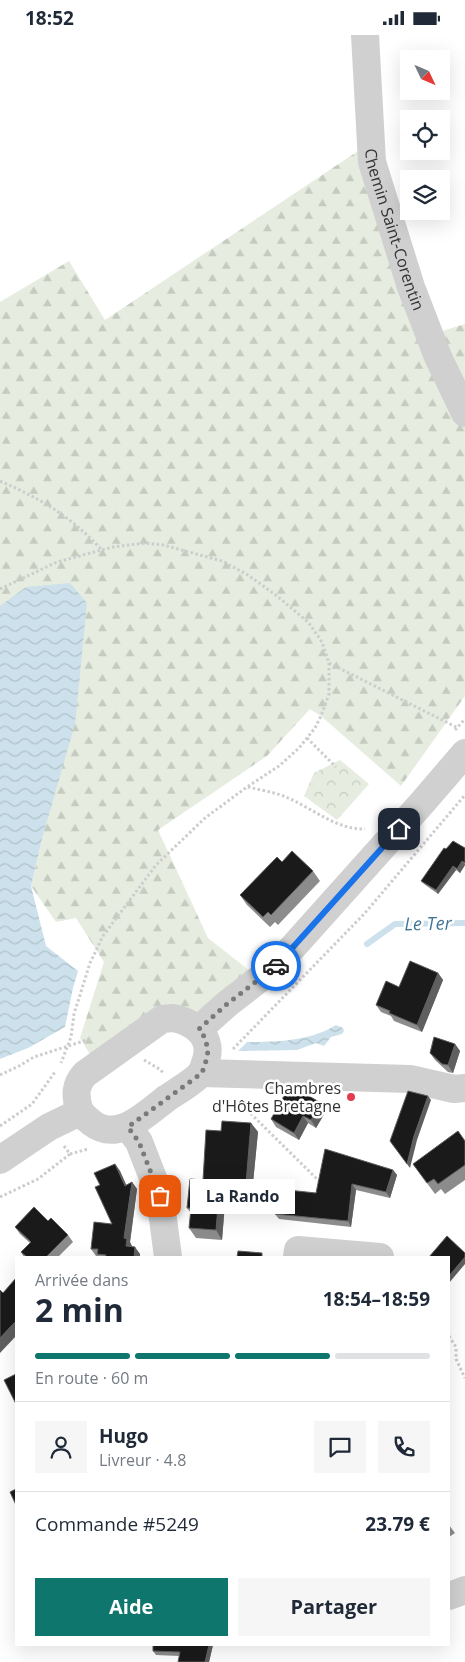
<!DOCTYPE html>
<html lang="fr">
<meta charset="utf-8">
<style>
body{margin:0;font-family:"Open Sans",sans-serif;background:#f6f6f7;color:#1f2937;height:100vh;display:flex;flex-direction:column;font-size:19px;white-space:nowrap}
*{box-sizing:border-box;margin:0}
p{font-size:16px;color:#747a83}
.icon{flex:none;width:28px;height:28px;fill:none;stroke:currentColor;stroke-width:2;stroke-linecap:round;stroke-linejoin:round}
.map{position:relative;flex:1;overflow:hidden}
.details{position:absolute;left:15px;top:1221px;width:435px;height:390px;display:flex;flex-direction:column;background:#fff;border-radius:0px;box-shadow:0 5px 20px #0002}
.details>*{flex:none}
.needle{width:32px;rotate:134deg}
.tools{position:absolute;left:400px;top:15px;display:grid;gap:10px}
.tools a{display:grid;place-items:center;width:50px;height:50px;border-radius:0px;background:#fff;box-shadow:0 5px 20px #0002;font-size:25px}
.pin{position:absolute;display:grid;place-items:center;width:42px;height:42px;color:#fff;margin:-21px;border-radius:10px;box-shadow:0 2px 8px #0006}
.courier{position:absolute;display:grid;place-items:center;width:50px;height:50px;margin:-25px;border:4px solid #1a73e8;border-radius:50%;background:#fff;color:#222;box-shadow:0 1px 6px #0007}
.bubble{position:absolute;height:35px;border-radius:0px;background:#fff;box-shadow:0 5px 20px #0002;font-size:16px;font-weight:700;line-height:35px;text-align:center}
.head em{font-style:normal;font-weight:700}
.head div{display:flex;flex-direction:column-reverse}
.head{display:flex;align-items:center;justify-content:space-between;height:85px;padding:0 20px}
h1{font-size:32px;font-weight:700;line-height:38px}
.bar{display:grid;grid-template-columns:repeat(4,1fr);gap:8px 5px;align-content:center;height:60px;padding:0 20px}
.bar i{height:6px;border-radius:4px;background:#e0e1e3}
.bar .on{background:#0f766e}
.bar p{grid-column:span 4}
.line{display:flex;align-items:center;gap:12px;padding:0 20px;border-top:1px solid #e0e1e3}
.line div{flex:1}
.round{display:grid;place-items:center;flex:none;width:52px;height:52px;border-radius:0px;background:#f6f6f7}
.primary-button{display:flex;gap:10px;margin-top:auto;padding:10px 20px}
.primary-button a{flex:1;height:58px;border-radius:0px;background:#0f766e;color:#fff;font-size:20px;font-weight:700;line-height:58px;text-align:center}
.primary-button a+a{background:#f6f6f7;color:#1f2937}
.status{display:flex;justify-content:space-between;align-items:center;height:35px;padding:0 25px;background:#fff;direction:ltr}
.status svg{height:14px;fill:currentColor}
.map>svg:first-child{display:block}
</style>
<div class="status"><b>18:52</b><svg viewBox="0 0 49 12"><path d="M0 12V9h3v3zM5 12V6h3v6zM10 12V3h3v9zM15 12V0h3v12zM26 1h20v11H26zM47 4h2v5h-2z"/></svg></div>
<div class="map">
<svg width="465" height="1627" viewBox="0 0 465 1627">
<defs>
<pattern id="forest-firs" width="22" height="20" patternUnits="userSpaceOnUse" patternTransform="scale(1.25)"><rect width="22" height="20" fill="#e6ecdf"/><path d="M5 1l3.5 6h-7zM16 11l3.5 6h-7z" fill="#c6cbc0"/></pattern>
<pattern id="park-crowns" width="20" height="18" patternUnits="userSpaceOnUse" patternTransform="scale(1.25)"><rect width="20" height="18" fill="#e6ecdf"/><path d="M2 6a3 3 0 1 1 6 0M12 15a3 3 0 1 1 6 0" fill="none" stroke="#c6cbc0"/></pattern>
<pattern id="water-waves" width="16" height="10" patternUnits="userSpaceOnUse" patternTransform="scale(1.25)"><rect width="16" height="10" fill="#cce1eb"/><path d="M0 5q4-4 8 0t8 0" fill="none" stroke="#b0c2ca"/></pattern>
</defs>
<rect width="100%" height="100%" fill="#fff"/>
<path fill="url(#forest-firs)" d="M358 116 439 297 465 289V661L401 751 321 681 310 674 267 721 158 795 208 903 250 936 196 982 156 971 91 1021 80 1003 104 927 76 883 56 887 31 851 43 800 0 571V267L69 226 105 285Z"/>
<path fill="url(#park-crowns)" d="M340 725 369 749 337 785 304 761 314 738Z"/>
<g fill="url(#water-waves)">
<path d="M70 548 87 568 75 689 43 800 31 851 46 911 78 936 73 953 65 992 28 1013 0 1024V571L26 552Z"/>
<path d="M336 990 343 993 344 996 342 999 331 1002 324 1011 316 1008 297 1015 238 1016 247 1007C276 1007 311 1006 336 990Z"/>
</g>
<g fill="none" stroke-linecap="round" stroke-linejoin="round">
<path stroke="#cce1eb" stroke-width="6" d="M367 909 395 889 465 888"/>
<g stroke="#cdcdcd" stroke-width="3" stroke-dasharray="2.5 2.5" stroke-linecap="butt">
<path d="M0 446C43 465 70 481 102 515"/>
<path d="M0 554 57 527 113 512 145 508 163 510 222 526 248 540 277 561 308 587 322 607 329 628V659L321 681 315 693 299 713 279 731 247 752 205 783 156 830 103 901 90 928 74 979 71 1002 61 1028"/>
<path d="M329 628 458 693"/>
<path d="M455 695 465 684"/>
<path d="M307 703 336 732"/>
<path d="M248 752C260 755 274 757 286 762 312 773 337 795 365 794"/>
<path d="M233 1014 365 878 465 760"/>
<path d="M144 1025 161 1035 163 1038"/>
<path d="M0 1040 19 1031 34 1022 90 1004"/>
<path d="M247 1075 319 1146V1150"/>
<path d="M0 1091 32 1069 55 1037"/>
<path d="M64 1111 70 1119 88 1114"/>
<path d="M0 1162 38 1144 70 1119"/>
<path d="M449 1301 456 1312V1324L465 1343"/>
</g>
<g stroke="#d0d0d0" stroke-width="28">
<path id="s1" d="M365 0 372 127 411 252 438 322 465 378"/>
<path d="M173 983C195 987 215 1003 205 1028 204 1031 203 1035 201 1038 195 1046 176 1057 167 1063 146 1079 118 1108 92 1088 87 1084 81 1079 79 1074 75 1060 75 1050 85 1039L162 984Z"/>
<path d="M199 994 227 969 276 931 422 768 465 718"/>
<path d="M201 1038 410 1044 454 1054 465 1053"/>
<path d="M128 1092 139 1107 160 1161 168 1222"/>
<path d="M0 1125 49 1092 80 1077"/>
<path d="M297 1222 298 1215 380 1222"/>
<path d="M449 1561 465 1555"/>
</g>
</g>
<g fill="#8c8c8c">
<path d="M465 813V830L460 838 456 835 438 859 424 849 421 846 446 814Z"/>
<path d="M313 836 320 846 278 890 275 887 270 892 247 870 240 860Z"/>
<path d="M438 938 443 945 422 997 394 986 391 981 381 977 376 970 399 952Z"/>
<path d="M455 1009 460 1016 453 1038 448 1037 435 1025 430 1018Z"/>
<path d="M326 1076 316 1093 308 1088 299 1105 276 1092 271 1084Z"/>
<path d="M251 1088 258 1097 252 1158 226 1156 222 1205 196 1203 189 1193 191 1178 187 1173 203 1145Z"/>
<path d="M465 1106V1145L445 1159 441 1154 435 1159 413 1129Z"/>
<path d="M115 1129 120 1136 126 1150 132 1147 137 1154 130 1207 132 1212 140 1219V1222H100L99 1221H96L91 1214 112 1189 100 1150Z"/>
<path d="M393 1135 397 1140 390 1163 356 1155 351 1192 279 1184 275 1179 316 1158Z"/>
<path d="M48 1186 68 1200 73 1207 58 1222H24L21 1217 30 1208 20 1199 15 1192Z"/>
<path d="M449 1490 455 1498 449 1502Z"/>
<path d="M153 1610H213L209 1627 179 1621 156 1620 153 1616Z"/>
</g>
<g fill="#5f5f5f">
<path d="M462 826 465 830 460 838 457 834Z"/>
<path d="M453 831 456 835 438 859 436 855Z"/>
<path d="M438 938 443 945 422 997 417 990Z"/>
<path d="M455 1009 460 1016 453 1038 448 1030Z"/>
<path d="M428 1061 431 1065 417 1105 410 1133 407 1129 414 1101Z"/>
<path d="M321 1068 326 1076 316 1093 311 1085Z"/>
<path d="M303 1081 308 1088 299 1105 294 1098Z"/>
<path d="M251 1088 258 1097 252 1158 246 1149Z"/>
<path d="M115 1129 120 1136 130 1158 125 1151Z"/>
<path d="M393 1135 397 1140 390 1163 386 1157Z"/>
<path d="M132 1147 137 1154 130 1207 132 1211 131 1218 126 1211 124 1203Z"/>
<path d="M220 1147 226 1156 222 1205 216 1195Z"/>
<path d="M352 1149 356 1155 351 1192 348 1186Z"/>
<path d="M135 1212 140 1219V1222H134Z"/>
<path d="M465 1222V1229L449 1248V1241Z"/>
<path d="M16 1286V1301L0 1318V1303Z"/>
<path d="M209 1610H213L209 1627H205Z"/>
</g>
<g fill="#1a1a1a" stroke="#5f5f5f">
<path d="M453 806 465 813V828L462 826 457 834 453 831 436 855 421 846 444 813 446 814Z"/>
<path d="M292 816 313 836 271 880 268 877 263 882 240 860 277 822 282 827Z"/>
<path d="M410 926 438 938 417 990 389 978 390 976 376 970 386 946 399 952Z"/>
<path d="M434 1002 455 1009 448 1030 442 1029 430 1018Z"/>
<path d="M290 1050 321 1068 311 1085 303 1081 294 1098 271 1084Z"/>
<path d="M408 1056 428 1061 414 1101 407 1129 390 1106Z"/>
<path d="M222 1086 251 1088 246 1149 220 1147 216 1195 189 1193 191 1173H187L190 1144 203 1145 206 1095 221 1096Z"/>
<path d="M458 1096 465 1106V1130L438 1149 434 1144 427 1148 413 1129Z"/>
<path d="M325 1114 393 1135 386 1157 352 1149 348 1186 275 1179 278 1154 316 1158Z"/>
<path d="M115 1129 125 1151 132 1147 124 1203 127 1204 126 1211 135 1212 134 1222H105L106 1220 97 1219 98 1214H91L94 1187 112 1189 95 1152 100 1150 94 1138Z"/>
<path d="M34 1172 48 1186 51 1183 68 1200 46 1222H27L21 1217 31 1207 15 1192Z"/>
<path d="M447 1201 465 1218V1222L449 1241V1222H429Z"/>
<path d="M238 1216 262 1218V1222H237Z"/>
<path d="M16 1243V1286L0 1303V1255L3 1258Z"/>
<path d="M16 1339V1369L4 1345Z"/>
<path d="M16 1454V1470L10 1457Z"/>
<path d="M153 1610H209L205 1627H178L180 1617 153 1616Z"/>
</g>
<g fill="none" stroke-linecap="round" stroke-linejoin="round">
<path stroke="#7a7a7a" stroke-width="5" stroke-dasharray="0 9" d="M160 1161 139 1107 128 1092 202 1038 207 1023 208 1015 205 1003 199 994 227 969 276 931"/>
<path stroke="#1a73e8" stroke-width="6" d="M276 931 399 794"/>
</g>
<circle fill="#e33c4e" stroke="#fff" stroke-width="2" cx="351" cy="1062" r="5"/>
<g text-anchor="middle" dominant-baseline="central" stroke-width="5" stroke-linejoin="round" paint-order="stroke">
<g font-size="16" fill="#333" stroke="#fff">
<text stroke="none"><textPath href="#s1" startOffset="198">Chemin Saint-Corentin</textPath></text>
</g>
<g font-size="16" fill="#333" stroke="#fff" text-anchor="end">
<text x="341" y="1053">Chambres<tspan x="341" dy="18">d'Hôtes Bretagne</tspan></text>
</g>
<g font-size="18" font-style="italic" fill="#417795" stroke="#fff">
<text transform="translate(428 888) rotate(-1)">Le Ter</text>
</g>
</g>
</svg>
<div class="tools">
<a><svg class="needle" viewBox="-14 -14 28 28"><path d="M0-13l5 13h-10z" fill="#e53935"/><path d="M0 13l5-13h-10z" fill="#747a83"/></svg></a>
<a><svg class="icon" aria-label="locate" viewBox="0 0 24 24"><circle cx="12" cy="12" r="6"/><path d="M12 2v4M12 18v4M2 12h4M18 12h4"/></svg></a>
<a><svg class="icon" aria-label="layers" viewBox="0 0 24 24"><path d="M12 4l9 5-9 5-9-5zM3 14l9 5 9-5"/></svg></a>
</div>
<div class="pin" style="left:160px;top:1161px;background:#ea580c"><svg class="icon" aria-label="bag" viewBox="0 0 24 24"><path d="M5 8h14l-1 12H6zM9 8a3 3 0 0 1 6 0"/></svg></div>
<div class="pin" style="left:399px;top:794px;background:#1f2937"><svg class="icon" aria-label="home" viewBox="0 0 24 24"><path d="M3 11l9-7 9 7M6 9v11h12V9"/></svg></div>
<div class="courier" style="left:276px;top:931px"><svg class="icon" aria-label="car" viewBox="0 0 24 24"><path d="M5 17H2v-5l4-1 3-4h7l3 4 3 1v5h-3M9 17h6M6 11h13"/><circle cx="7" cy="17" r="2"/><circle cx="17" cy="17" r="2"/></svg></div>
<div class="bubble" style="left:190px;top:1144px;width:105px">La Rando</div>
<section class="details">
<div class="head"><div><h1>2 min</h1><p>Arrivée dans</p></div><em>18:54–18:59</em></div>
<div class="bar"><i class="on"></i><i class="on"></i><i class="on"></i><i></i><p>En route · 60 m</p></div>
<div class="line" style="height:90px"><a class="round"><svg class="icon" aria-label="person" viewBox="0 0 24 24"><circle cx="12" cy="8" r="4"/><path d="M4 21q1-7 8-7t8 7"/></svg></a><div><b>Hugo</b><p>Livreur · 4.8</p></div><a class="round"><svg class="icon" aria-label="chat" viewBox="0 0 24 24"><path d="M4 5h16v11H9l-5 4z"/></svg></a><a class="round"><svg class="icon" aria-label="phone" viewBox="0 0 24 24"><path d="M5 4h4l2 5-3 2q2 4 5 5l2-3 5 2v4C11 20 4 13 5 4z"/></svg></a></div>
<div class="line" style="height:65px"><div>Commande #5249</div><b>23.79 €</b></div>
<div class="primary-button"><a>Aide</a><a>Partager</a></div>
</section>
</div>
